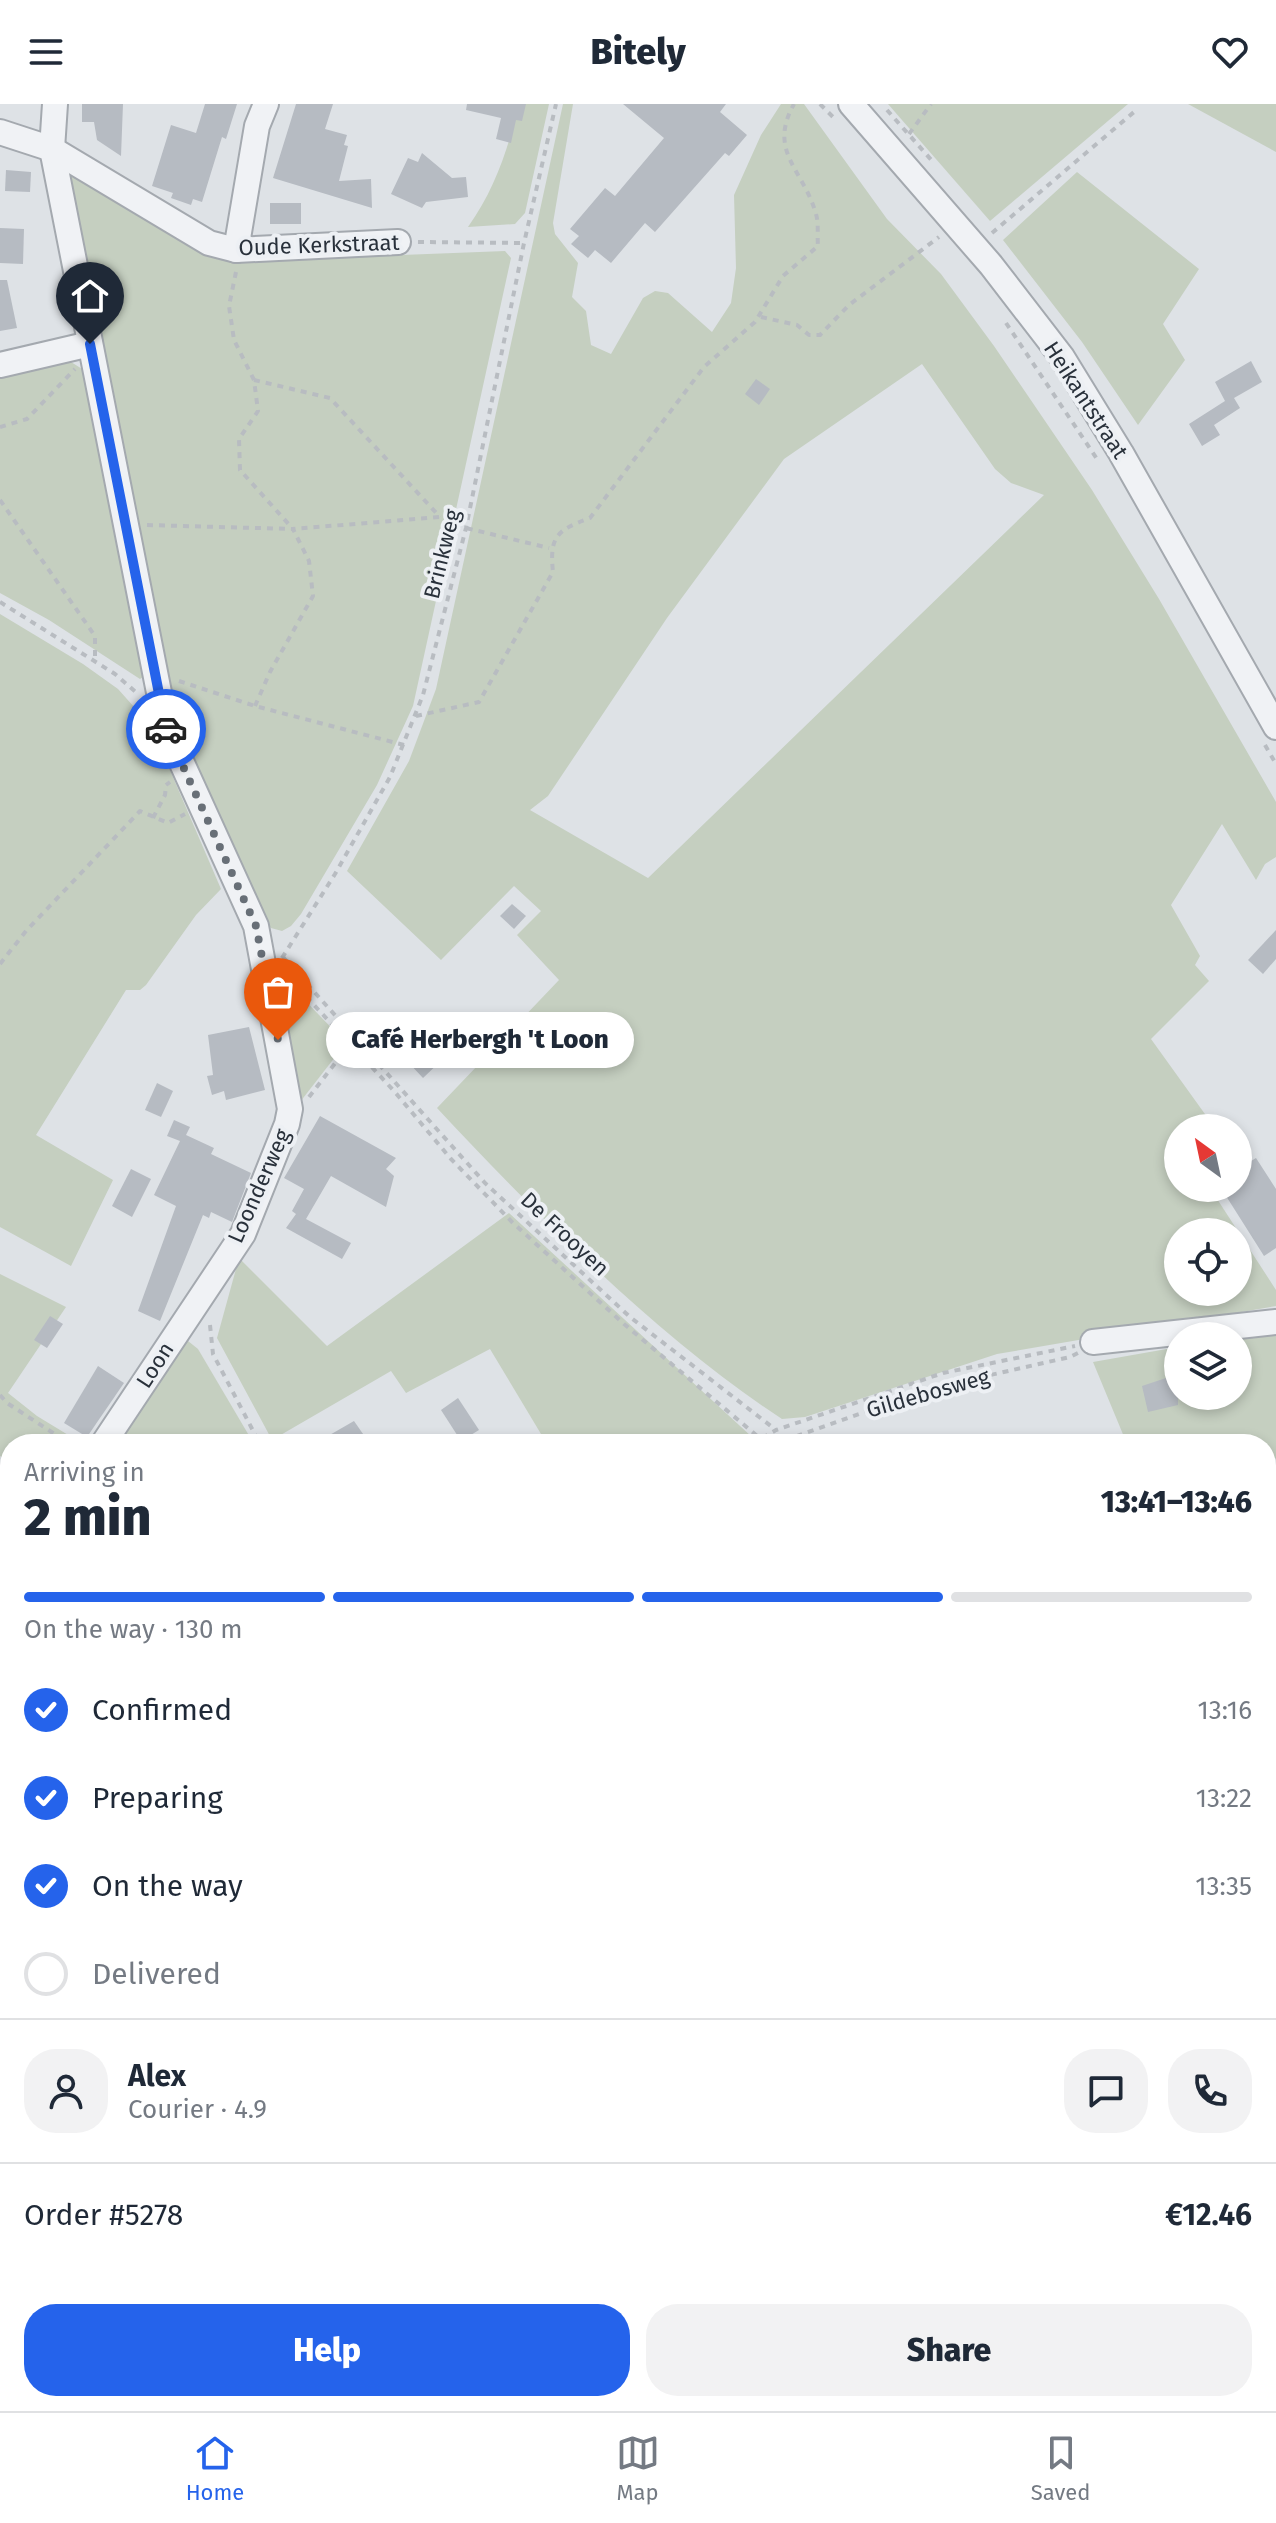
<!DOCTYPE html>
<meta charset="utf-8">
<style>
body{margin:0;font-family:"Fira Sans",sans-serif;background:#f2f2f3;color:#1f2937;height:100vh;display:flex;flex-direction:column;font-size:30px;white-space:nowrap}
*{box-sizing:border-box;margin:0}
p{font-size:26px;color:#747a83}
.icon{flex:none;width:44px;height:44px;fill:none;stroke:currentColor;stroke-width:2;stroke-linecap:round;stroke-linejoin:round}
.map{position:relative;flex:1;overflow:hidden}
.side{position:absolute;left:0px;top:1330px;width:1276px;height:978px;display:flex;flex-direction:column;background:#fff;border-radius:32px 32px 0 0;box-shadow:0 4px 12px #0003}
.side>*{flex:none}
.needle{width:52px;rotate:327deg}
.buttons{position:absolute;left:1164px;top:1010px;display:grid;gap:16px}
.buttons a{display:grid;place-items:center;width:88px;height:88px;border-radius:50%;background:#fff;box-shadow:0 4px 12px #0003;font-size:40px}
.pin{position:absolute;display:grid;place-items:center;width:68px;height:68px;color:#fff;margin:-82px -34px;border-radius:50% 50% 50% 0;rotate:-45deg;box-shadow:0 0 8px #0007}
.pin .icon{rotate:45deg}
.courier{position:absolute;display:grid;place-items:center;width:80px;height:80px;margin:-40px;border:6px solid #2563eb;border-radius:50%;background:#fff;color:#222;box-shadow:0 2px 10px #0007}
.bubble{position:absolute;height:56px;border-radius:28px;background:#fff;box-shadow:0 4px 12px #0003;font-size:26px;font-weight:800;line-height:56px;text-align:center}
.overview em{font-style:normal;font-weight:800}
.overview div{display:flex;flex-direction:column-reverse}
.overview{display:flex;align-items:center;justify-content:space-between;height:136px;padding:0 24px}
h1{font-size:52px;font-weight:800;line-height:60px}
.bar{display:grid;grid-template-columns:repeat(4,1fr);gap:12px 8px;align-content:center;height:96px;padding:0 24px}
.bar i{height:10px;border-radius:6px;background:#e0e1e3}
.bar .current{background:#2563eb}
.bar p{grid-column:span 4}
.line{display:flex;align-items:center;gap:20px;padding:0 24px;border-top:2px solid #e0e1e3}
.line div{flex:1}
.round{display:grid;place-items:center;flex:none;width:84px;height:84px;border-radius:32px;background:#f2f2f3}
ol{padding:0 24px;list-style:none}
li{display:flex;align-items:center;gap:24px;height:88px}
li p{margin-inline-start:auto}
li .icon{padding:8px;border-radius:50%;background:#2563eb;color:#fff;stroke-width:4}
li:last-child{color:#747a83}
li i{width:44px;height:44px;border:4px solid #e0e1e3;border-radius:50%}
.button{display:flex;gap:16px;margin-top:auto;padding:16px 24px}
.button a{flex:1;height:92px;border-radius:32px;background:#2563eb;color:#fff;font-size:32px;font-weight:800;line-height:92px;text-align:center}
.button a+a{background:#f2f2f3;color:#1f2937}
header{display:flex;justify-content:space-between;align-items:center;height:104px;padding:0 24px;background:#fff;font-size:36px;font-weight:800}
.menu{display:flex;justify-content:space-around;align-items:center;height:112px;border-top:2px solid #e0e1e3;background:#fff;font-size:22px;color:#747a83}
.menu a{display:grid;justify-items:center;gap:4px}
.menu .current{color:#2563eb}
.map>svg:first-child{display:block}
</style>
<header><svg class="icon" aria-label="menu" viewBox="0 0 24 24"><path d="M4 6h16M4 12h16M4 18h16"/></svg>Bitely<svg class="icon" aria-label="heart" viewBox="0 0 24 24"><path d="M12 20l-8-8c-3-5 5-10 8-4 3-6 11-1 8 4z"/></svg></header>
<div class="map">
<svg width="1276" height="2307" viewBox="0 0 1276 2307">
<rect width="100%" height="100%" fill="#dee2e6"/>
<g fill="#c5cfc0" fill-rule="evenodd">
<path d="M519 0H549L525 109 515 120 468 123C495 85 508 45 519 0Z"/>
<path d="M563 0H573L553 119 555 130 578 159 572 193 586 207 591 241 611 250 643 194 655 187 668 189 712 228 731 199 736 164 734 91 761 31 781 0H804L887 115 941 170 994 242 1092 386 1159 495 1276 698V753L1265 760 1256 776 1222 720 1171 801 1200 852 1195 861 1209 877 1151 935 1215 1024H1178V1084H1210L1276 1186V1202L997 1250 805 1313 782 1315C658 1234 538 1112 437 1004L559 876 517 831 541 807 514 782 441 856 347 767 409 657 436 585ZM922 260 995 365 1011 379 1044 391 648 774 530 706 548 692 667 514 784 355ZM1178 1128H1238V1188H1178Z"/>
<path d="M888 0H1128L990 117Z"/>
<path d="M1188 0H1276V48Z"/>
<path d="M65 66 206 150 222 156 247 157 505 147 511 154 413 602 377 681 301 810 291 822 282 827 271 824 265 818 190 656 173 597Z"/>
<path d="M1077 68 1199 165 1163 220 1185 256 1138 321 1082 238 1003 136Z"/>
<path d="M71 258 87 268 146 571 140 575 49 516 0 489V272Z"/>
<path d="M0 510 83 560 118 585 143 613 163 650 221 785 196 811 146 881 140 886H126L36 1031 113 1076 71 1162 0 1123Z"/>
<path d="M294 885 346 939 293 1007 278 891 286 886Z"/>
<path d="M509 1109 752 1333 733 1340H547L490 1245 406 1289 391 1267 272 1336 217 1234 239 1154 327 1242Z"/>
<path d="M0 1170 66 1203 8 1289 37 1312 83 1340H10V1358L0 1352Z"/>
<path d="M1276 1227V1354L1269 1360 1266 1340H1127L1093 1258 1178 1243V1292H1238V1233Z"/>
<path d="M188 1237 198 1245 254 1340H113Z"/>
<path d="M1276 1527V2307H1144L1138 2298H1266V1534Z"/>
<path d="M10 1530V1678L0 1657V1536Z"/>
<path d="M10 1718V1808L0 1787V1723Z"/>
<path d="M10 1848V2064L0 1854Z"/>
<path d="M0 2171 10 2218V2298H31L34 2307H0Z"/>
<path d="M52 2298H510L516 2307H56Z"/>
</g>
<g fill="#b6bbc2">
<path d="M82 0H123L121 52 97 36 94 18H82Z"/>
<path d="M205 0H237L226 35 222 33 202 98 193 95 191 101 171 94 173 89 152 82 171 21 196 29Z"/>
<path d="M296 0H333L325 25 347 31 344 41 348 42 339 77 371 75 372 104 273 74Z"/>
<path d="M467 0H526L522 17 516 16 511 39 496 35 501 14 466 6Z"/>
<path d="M623 0H726L720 8 747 31 729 52 725 49 655 128 645 119 611 159 595 146 588 154 571 140 579 132 570 125 605 84 615 92 664 34Z"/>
<path d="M422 49 452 74 466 73 468 93 426 98 422 104 391 90 408 54 418 58Z"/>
<path d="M6 66 31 68 30 88 5 87Z"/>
<rect x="270" y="99" width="31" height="21"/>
<path d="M0 124 24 125 23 160 0 159Z"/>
<path d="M0 176H7L17 224 0 227Z"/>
<path d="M1251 257 1262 278 1234 294 1240 304 1214 321 1220 331 1202 342 1189 320 1225 297 1215 278Z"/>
<path d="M756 275 770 285 759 301 745 290Z"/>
<path d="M512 800 526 812 514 825 500 812Z"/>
<path d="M1276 826V855L1263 870 1248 856Z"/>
<path d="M394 908 426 943 431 938 445 953 423 974 377 925Z"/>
<path d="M487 922 500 935 483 952 470 939Z"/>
<path d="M249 923 265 986 226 996 224 987 212 991 207 972 213 971 208 931Z"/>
<path d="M157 979 173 987 161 1013 145 1006Z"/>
<path d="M320 1012 396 1054 386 1065 394 1072 386 1103 331 1072 306 1115 351 1139 342 1155 286 1124 296 1110 292 1107 304 1085 284 1074Z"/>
<path d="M174 1016 190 1023 186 1031 214 1044 211 1050 251 1069 232 1118 211 1108 209 1114 203 1111 160 1217 138 1207 176 1102 154 1091 180 1037 167 1032Z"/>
<path d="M1256 1054 1276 1085V1144L1264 1152 1221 1084H1238V1065Z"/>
<path d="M131 1065 151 1075 132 1113 112 1102Z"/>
<path d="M50 1212 63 1220 47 1244 34 1236Z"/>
<path d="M98 1262 124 1279 87 1333 64 1319Z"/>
<path d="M1178 1270V1301L1148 1308 1142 1282Z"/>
<path d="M458 1294 479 1326 461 1337 441 1306Z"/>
<path d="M354 1317 370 1340H314Z"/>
</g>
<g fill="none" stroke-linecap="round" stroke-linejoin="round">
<g stroke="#a4a9af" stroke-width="28">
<g id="minor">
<path d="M55 0 52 45 166 624 256 822 290 1005 287 1020 243 1130 103 1340"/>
<path d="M851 0 991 161 1062 253 1121 349 1276 623"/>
<path d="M0 28 52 45 209 139 236 146 398 138"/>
<path d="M236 146 257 22 266 0"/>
<path d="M0 261 90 240"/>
<path d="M1093 1238 1276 1218"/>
<path d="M0 1480 10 1469"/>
</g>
</g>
<g stroke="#b8bcc1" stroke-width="4" stroke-dasharray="6 6" stroke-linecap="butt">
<path d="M820 0 833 13"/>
<path d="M887 6 934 59"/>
<path d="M909 30 931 0"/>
<path d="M992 129 1134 8"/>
<path d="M418 138 524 139"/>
<path d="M236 168 229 202 234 236 254 276 258 307 239 335 240 366 293 425"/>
<path d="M761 213 797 221 809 231H820L849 201 939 133"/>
<path d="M1006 219 1099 358"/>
<path d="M254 276 330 294 440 413"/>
<path d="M0 323 27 315 75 265"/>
<path d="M0 396 95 532V557"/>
<path d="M147 421 293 425"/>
<path d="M0 498 115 570 138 590"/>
<path d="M179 577 255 602 404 641"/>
<path d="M255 602 270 568 313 492 309 457 293 425 440 413 466 424 549 444"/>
<path d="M416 612 479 598 553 468C549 431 558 426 590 414L704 263 755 218 783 172 818 142C817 132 819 120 816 110 804 66 767 48 794 0"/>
<path d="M1265 641 1276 660"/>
<path d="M153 714 165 691 166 681 170 678"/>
<path d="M283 853 485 1079 630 1213 776 1326"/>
<path d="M282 854 335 770 390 673 423 591 466 424 524 139 556 0"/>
<path d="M0 860 26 827 140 707 168 719 185 710"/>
<path d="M286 882 300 886 394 987 451 1055 512 1118 624 1220 762 1336"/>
<path d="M309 993 350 940"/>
<path d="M210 1221 213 1250 260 1340"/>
<path d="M0 1291 7 1299 70 1340"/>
<path d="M762 1336 777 1339 933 1284 1070 1253 1078 1249"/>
<path d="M752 1340 776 1326 943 1269 1075 1242"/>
<path d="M0 1511 10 1508"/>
<path d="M0 2040 10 2168"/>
<path d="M42 2298 45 2307"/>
<path d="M524 2298 530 2307"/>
</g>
<use href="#minor" stroke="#f0f2f5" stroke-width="24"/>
</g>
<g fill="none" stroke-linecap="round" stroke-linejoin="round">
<path stroke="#686f77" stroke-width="8" stroke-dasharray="0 14.4" d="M166 625 256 822 278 936"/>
<path stroke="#2563eb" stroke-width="10" d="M90 240 166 625"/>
</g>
<g text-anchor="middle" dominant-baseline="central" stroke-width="8" stroke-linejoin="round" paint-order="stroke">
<g font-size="22" fill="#29313b" stroke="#edf0f4">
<text transform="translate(319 141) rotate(-2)">Oude Kerkstraat</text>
<text transform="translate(1086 296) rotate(57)">Heikantstraat</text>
<text transform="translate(442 450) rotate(-76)">Brinkweg</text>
<text transform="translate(259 1082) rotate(-66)">Loonderweg</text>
<text transform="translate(565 1130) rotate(43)">De Frooyen</text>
<text transform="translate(155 1261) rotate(-57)">Loon</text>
<text transform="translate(928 1289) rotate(-16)">Gildebosweg</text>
</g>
</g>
</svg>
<div class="buttons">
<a><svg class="needle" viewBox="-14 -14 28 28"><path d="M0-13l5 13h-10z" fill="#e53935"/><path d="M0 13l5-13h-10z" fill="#747a83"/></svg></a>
<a><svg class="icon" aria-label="locate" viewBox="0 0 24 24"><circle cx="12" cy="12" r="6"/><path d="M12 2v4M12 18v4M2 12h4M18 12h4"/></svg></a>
<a><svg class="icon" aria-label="layers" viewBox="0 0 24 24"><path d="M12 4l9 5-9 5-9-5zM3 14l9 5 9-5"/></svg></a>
</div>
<div class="pin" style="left:278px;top:936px;background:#ea580c"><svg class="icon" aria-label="bag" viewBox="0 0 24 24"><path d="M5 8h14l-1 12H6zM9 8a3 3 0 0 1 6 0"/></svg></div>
<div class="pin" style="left:90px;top:240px;background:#1f2937"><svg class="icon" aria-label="home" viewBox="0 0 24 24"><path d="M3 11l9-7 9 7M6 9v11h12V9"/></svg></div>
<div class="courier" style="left:166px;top:625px"><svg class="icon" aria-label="car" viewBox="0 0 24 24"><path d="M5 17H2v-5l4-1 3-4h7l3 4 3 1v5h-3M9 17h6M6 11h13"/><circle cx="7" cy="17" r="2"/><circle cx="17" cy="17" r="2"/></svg></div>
<div class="bubble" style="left:326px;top:908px;width:308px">Café Herbergh 't Loon</div>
<section class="side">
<div class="overview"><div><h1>2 min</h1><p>Arriving in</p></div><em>13:41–13:46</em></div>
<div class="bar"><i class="current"></i><i class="current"></i><i class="current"></i><i></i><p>On the way · 130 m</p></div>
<ol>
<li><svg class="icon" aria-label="check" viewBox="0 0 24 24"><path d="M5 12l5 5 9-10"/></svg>Confirmed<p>13:16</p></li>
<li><svg class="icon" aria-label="check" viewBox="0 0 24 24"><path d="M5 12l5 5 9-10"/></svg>Preparing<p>13:22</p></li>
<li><svg class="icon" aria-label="check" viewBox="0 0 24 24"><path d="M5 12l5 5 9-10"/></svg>On the way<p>13:35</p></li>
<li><i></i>Delivered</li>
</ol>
<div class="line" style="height:144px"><a class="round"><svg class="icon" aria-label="person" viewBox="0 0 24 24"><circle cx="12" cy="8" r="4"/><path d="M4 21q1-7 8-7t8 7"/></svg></a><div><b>Alex</b><p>Courier · 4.9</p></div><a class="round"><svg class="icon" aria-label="chat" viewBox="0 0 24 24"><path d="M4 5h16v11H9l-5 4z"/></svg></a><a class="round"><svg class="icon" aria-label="phone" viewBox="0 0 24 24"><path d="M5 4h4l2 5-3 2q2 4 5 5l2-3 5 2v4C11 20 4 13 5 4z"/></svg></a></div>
<div class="line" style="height:104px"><div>Order #5278</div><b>€12.46</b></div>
<div class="button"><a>Help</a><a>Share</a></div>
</section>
</div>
<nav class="menu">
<a class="current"><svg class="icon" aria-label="home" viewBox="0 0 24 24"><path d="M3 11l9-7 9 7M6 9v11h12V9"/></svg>Home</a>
<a><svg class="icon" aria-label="map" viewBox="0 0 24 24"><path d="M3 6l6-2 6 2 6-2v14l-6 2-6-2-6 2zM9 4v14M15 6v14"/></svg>Map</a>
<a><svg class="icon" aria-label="saved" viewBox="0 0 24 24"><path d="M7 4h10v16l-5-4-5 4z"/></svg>Saved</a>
</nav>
